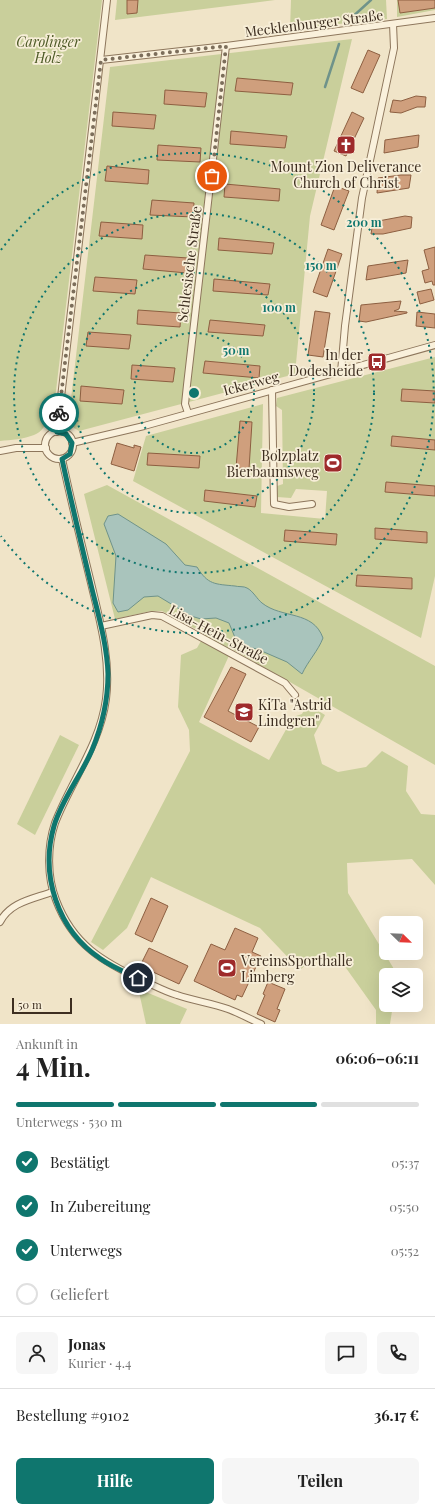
<!DOCTYPE html>
<html lang="de">
<meta charset="utf-8">
<style>
body{margin:0;font-family:"Playfair Display",serif;background:#f6f6f6;color:#222;height:100vh;display:flex;flex-direction:column;font-size:15px;white-space:nowrap}
*{box-sizing:border-box;margin:0}
p{font-size:13px;color:#767676}
.icon{flex:none;width:22px;height:22px;fill:none;stroke:currentColor;stroke-width:2;stroke-linecap:round;stroke-linejoin:round}
.map{position:relative;height:1024px;overflow:hidden}
.side{display:flex;flex-direction:column;background:#fff;flex:1}
.side>*{flex:none}
.needle{width:26px;rotate:113deg}
.buttons{position:absolute;left:379px;top:916px;display:grid;gap:8px}
.buttons a{display:grid;place-items:center;width:44px;height:44px;border-radius:6px;background:#fff;box-shadow:0 4px 16px #0002;font-size:20px}
.scale{position:absolute;left:12px;bottom:10px;width:60px;box-sizing:border-box;padding-left:4px;border:2px solid #3d2e20;border-top:0;font-size:11px;line-height:14px;white-space:nowrap;color:#3d2e20;-webkit-text-stroke:3px #f7eed8;paint-order:stroke}
.pin{position:absolute;display:grid;place-items:center;width:34px;height:34px;color:#fff;margin:-17px;border:2px solid #fff;border-radius:50%;box-shadow:0 1px 4px #0007}
.courier{position:absolute;display:grid;place-items:center;width:40px;height:40px;margin:-20px;border:3px solid #0f766e;border-radius:50%;background:#fff;color:#222;box-shadow:0 1px 5px #0007}
.headline em{font-style:normal;font-weight:700}
.headline div{display:flex;flex-direction:column-reverse}
.headline{display:flex;align-items:center;justify-content:space-between;height:68px;padding:0 16px}
h1{font-size:26px;font-weight:700;line-height:30px}
.bar{display:grid;grid-template-columns:repeat(4,1fr);gap:6px 4px;align-content:center;height:48px;padding:0 16px}
.bar i{height:5px;border-radius:3px;background:#e0e0e0}
.bar .current{background:#0f766e}
.bar p{grid-column:span 4}
.line{display:flex;align-items:center;gap:10px;padding:0 16px;border-top:1px solid #e0e0e0}
.line div{flex:1}
.round{display:grid;place-items:center;flex:none;width:42px;height:42px;border-radius:6px;background:#f6f6f6}
ol{padding:0 16px;list-style:none}
li{display:flex;align-items:center;gap:12px;height:44px}
li p{margin-inline-start:auto}
li .icon{padding:4px;border-radius:50%;background:#0f766e;color:#fff;stroke-width:4}
li:last-child{color:#767676}
li i{width:22px;height:22px;border:2px solid #e0e0e0;border-radius:50%}
.cta{display:flex;gap:8px;margin-top:auto;padding:8px 16px}
.cta a{flex:1;height:46px;border-radius:6px;background:#0f766e;color:#fff;font-size:16px;font-weight:700;line-height:46px;text-align:center}
.cta a+a{background:#f6f6f6;color:#222}
.map>svg:first-child{display:block}
</style>
<div class="map">
<svg width="435" height="1024" viewBox="0 0 435 1024">
<rect width="100%" height="100%" fill="#f0e4c8"/>
<g fill="#c9cf9b">
<path d="M0 0H102L56 391C53 404 49 430 34 435 24 439 11 440 0 441Z"/>
<path d="M117 0H275L115 20Z"/>
<path d="M291 0H386L387 19 290 29Z"/>
<path d="M397 0H435V10L397 17Z"/>
<path d="M352 39 310 216 295 374 79 431 74 428 71 423 70 407 110 67Z"/>
<path d="M435 357V576L421 638 133 481 146 436 263 404 261 513 325 519 327 491 296 489 291 498 277 497V486L283 484 282 410 276 406 277 398Z"/>
<path d="M107 485 435 666V765L232 649 199 722 269 760 293 717 302 714 307 704 325 715 314 735 322 764 338 772 366 767 382 751 408 766 406 791 421 814 435 815V885L412 859 347 863 348 893 397 974 386 975V1005H393L390 1024H376V1010L346 968 317 955 300 970 260 928 151 877 127 928 103 950 91 942 190 751 189 730 178 707 181 655 197 648 205 634 162 611H151L115 619 84 494Z"/>
<path d="M60 735 79 745 35 835 17 824Z"/>
<path d="M141 990 187 1009 180 1024H146L139 992Z"/>
</g>
<path fill="#a9c4bc" stroke="#6f938a" d="M118 514 166 544 185 565 197 567C208 585 215 584 235 586 238 587 244 586 247 588 253 591 257 599 262 603 282 619 313 610 323 638 318 651 308 661 302 674L287 662 257 649 243 646 236 640 229 623 216 618 201 619 191 616 158 596 144 597 128 610 118 612 113 603 116 556 104 524 108 516Z"/>
<g fill="none" stroke-linecap="round" stroke-linejoin="round">
<g stroke="#6f938a" stroke-width="2.5">
<path d="M349 20 371 0"/>
<path d="M325 87 339 44"/>
</g>
</g>
<g fill="#cf9f7d" stroke="#8d5f41">
<path d="M127 0H138L137 13 127 14Z"/>
<path d="M398 0H435V8L400 13Z"/>
<path d="M368 50 380 55 363 93 351 88Z"/>
<path d="M237 78 293 83 291 95 235 91Z"/>
<path d="M165 90 207 93 205 107 164 104Z"/>
<path d="M416 96 426 97 425 107H417L401 113 390 112 393 100 401 101Z"/>
<path d="M113 112 156 115 154 129 112 126Z"/>
<path d="M352 112 364 118 346 156 334 151Z"/>
<path d="M231 131 287 136 285 148 230 144Z"/>
<path d="M419 135 418 147 384 153 385 140Z"/>
<path d="M158 145 201 148 200 162 157 160Z"/>
<path d="M107 166 149 170 148 184 105 181Z"/>
<path d="M401 175H411L409 188 377 193 378 178Z"/>
<path d="M225 184 280 189 279 201 224 197Z"/>
<path d="M335 186 349 191 334 230 321 225Z"/>
<path d="M152 200 194 203 193 217 150 215Z"/>
<path d="M405 216 412 217 411 228 383 234H371L373 222Z"/>
<path d="M101 222 143 225 142 239 99 236Z"/>
<path d="M219 238 274 243 272 254 218 250Z"/>
<path d="M435 247V285H433L432 281 425 283 422 271 429 269 424 250Z"/>
<path d="M328 249 342 254 327 297 313 292Z"/>
<path d="M145 255 188 258 187 273 143 269Z"/>
<path d="M408 260 406 273 366 280 368 266Z"/>
<path d="M95 277 137 280 135 294 93 291Z"/>
<path d="M214 279 270 284 268 295 213 291Z"/>
<path d="M431 289 434 300 420 304 417 292Z"/>
<path d="M401 301 399 309 394 311 407 312V313L366 322 359 321 361 305Z"/>
<path d="M138 310 181 313 180 327 137 324Z"/>
<path d="M315 311 330 313 323 357 308 355Z"/>
<path d="M417 312 435 314V328L416 326Z"/>
<path d="M210 320 265 325 263 336 208 332Z"/>
<path d="M88 332 131 335 129 349 86 346Z"/>
<path d="M205 361 260 366 259 378 203 373Z"/>
<path d="M132 365 175 368 173 382 131 379Z"/>
<path d="M81 386 124 390 122 404 80 401Z"/>
<path d="M402 389 435 391V403L401 401Z"/>
<path d="M240 421 252 422 249 469 236 468Z"/>
<path d="M392 436 435 440V450L391 446Z"/>
<path d="M117 443 134 448V445L141 447 134 471 111 464Z"/>
<path d="M148 453 200 456 199 468 147 465Z"/>
<path d="M386 482 435 486V496L385 492Z"/>
<path d="M205 490 257 496 255 507 204 501Z"/>
<path d="M375 528 427 532V543L375 539Z"/>
<path d="M285 530 337 534 336 545 284 541Z"/>
<path d="M357 575 412 578V589L356 586Z"/>
<path d="M231 667 246 674 228 711 259 727 251 742 204 717Z"/>
<path d="M151 898 168 906 152 942 135 934Z"/>
<path d="M235 928 258 938 252 952 261 956 242 997 237 995 235 1000 194 981 211 944 225 950Z"/>
<path d="M149 948 188 966 179 984 140 966Z"/>
<path d="M268 982 285 989 277 1009 280 1010 275 1022 257 1014 265 995 263 994Z"/>
</g>
<g fill="none" stroke-linecap="round" stroke-linejoin="round">
<g stroke="#8d765c" stroke-width="8">
<g id="street">
<path d="M101 60 226 46 435 18"/>
<path d="M341 372 345 326 362 198 394 48 393 24"/>
<path d="M272 390 274 504 289 507 312 504"/>
<path d="M188 413 185 404 187 385 226 46"/>
<circle cx="59" cy="445" r="14"/>
<path d="M57 432 107 0"/>
<path d="M72 443 144 426 435 345"/>
<path d="M0 451 16 448H46"/>
<path d="M62 459C71 501 81 542 91 583 100 621 111 660 106 699 100 745 71 781 55 823 47 847 47 877 56 900 73 945 103 962 144 981 155 986 166 992 177 995 194 1001 212 1003 228 1009 239 1013 250 1019 261 1024"/>
<path d="M101 626 152 615 162 616 285 683 295 695"/>
<path d="M0 922C10 902 33 899 52 892"/>
</g>
</g>
<use href="#street" stroke="#faf1dc" stroke-width="6"/>
</g>
<g fill="none" stroke-linecap="round" stroke-linejoin="round">
<path stroke="#7c6e5b" stroke-width="4" stroke-dasharray="0 7.2" d="M59 413 101 60 226 46 212 176"/>
<path stroke="#0f766e" stroke-width="5" d="M59 413 57 432 66 434 72 443 70 454 62 459C71 501 81 543 91 585 98 614 107 644 108 674 108 700 102 726 92 750 81 776 62 799 54 826 40 875 57 930 101 959 112 967 125 972 138 978"/>
</g>
<g fill="none" stroke="#0f766e" stroke-width="2" stroke-dasharray="2 4">
<circle cx="194" cy="393" r="60"/>
<circle cx="194" cy="393" r="120"/>
<circle cx="194" cy="393" r="180"/>
<path d="M1 250A240 240 0 1 1 1 536"/>
</g>
<defs>
<g id="church-square" transform="scale(1)"><rect x="-9" y="-9" width="18" height="18" rx="4" fill="#9e2a2b" stroke="#f7eed8"/><path d="M-1.2-6h2.4v3.5h3.3v2.4h-3.3V6h-2.4V-.1h-3.3v-2.4h3.3Z" fill="#fff"/></g>
<g id="bus-square" transform="scale(1)"><rect x="-9" y="-9" width="18" height="18" rx="4" fill="#9e2a2b" stroke="#f7eed8"/><path d="M-5-6H5V4H4V6H2V4H-2V6H-4V4H-5ZM-3.5-4V0h7V-4ZM-3.5 1.2v1.5H-2V1.2ZM2 1.2v1.5H3.5V1.2Z" fill="#fff"/></g>
<g id="stadium-square" transform="scale(1)"><rect x="-9" y="-9" width="18" height="18" rx="4" fill="#9e2a2b" stroke="#f7eed8"/><path d="M0-5a6.5 5 0 1 0 0 10a6.5 5 0 1 0 0-10ZM-3.5-1.8h7v3.6h-7Z" fill="#fff"/></g>
<g id="school-square" transform="scale(1)"><rect x="-9" y="-9" width="18" height="18" rx="4" fill="#9e2a2b" stroke="#f7eed8"/><path d="M0-5L7-2L0 1L-7-2ZM-4 1L0 2.5L4 1V4Q0 6-4 4Z" fill="#fff"/></g>
</defs>
<g fill-rule="evenodd">
<use href="#church-square" x="346" y="145"/>
<use href="#bus-square" x="377" y="362"/>
<use href="#stadium-square" x="333" y="463"/>
<use href="#school-square" x="244" y="712"/>
<use href="#stadium-square" x="227" y="968"/>
</g>
<g text-anchor="middle" dominant-baseline="central" stroke-width="3.5" stroke-linejoin="round" paint-order="stroke">
<g font-size="14" fill="#3d2e20" stroke="#f7eed8">
<text transform="translate(314 23) rotate(-7)">Mecklenburger Straße</text>
<text transform="translate(189 264) rotate(-83)">Schlesische Straße</text>
<text transform="translate(251 383) rotate(-15)">Ickerweg</text>
<text transform="translate(219 634) rotate(28)">Lisa-Hein-Straße</text>
</g>
<g font-size="14" font-style="italic" fill="#4d5a26" stroke="#f7eed8">
<text x="48" y="41">Carolinger<tspan x="48" dy="16">Holz</tspan></text>
</g>
<g font-size="14" fill="#3d2e20" stroke="#f7eed8" text-anchor="end">
<text x="346" y="166" text-anchor="middle">Mount Zion Deliverance<tspan x="346" dy="16">Church of Christ</tspan></text>
<text x="363" y="354">In der<tspan x="363" dy="16">Dodesheide</tspan></text>
<text x="319" y="455">Bolzplatz<tspan x="319" dy="16">Bierbaumsweg</tspan></text>
<text x="258" y="704" text-anchor="start">KiTa "Astrid<tspan x="258" dy="16">Lindgren"</tspan></text>
<text x="241" y="960" text-anchor="start">VereinsSporthalle<tspan x="241" dy="16">Limberg</tspan></text>
</g>
</g>
<circle cx="194" cy="393" r="6" fill="#0f766e" stroke="#f7eed8" stroke-width="2"/>
<g font-size="12" text-anchor="middle" font-weight="bold" fill="#0f766e" stroke="#f7eed8" stroke-width="3.5" stroke-linejoin="round" paint-order="stroke">
<text x="364" y="227">200 m</text>
<text x="321" y="270">150 m</text>
<text x="279" y="312">100 m</text>
<text x="236" y="355">50 m</text>
</g>
</svg>
<div class="buttons">
<a><svg class="needle" viewBox="-14 -14 28 28"><path d="M0-13l5 13h-10z" fill="#e53935"/><path d="M0 13l5-13h-10z" fill="#767676"/></svg></a>
<a><svg class="icon" aria-label="layers" viewBox="0 0 24 24"><path d="M12 4l9 5-9 5-9-5zM3 14l9 5 9-5"/></svg></a>
</div>
<div class="scale">50 m</div>
<div class="pin" style="left:212px;top:176px;background:#ea580c"><svg class="icon" aria-label="bag" viewBox="0 0 24 24"><path d="M5 8h14l-1 12H6zM9 8a3 3 0 0 1 6 0"/></svg></div>
<div class="pin" style="left:138px;top:978px;background:#1f2937"><svg class="icon" aria-label="home" viewBox="0 0 24 24"><path d="M3 11l9-7 9 7M6 9v11h12V9"/></svg></div>
<div class="courier" style="left:59px;top:413px"><svg class="icon" aria-label="bike" viewBox="0 0 24 24"><circle cx="6" cy="16" r="4"/><circle cx="18" cy="16" r="4"/><path d="M6 16l4-8h5l3 8M10 8l3 8H6M13 5h3"/></svg></div>
</div>
<section class="side">
<div class="headline"><div><h1>4 Min.</h1><p>Ankunft in</p></div><em>06:06–06:11</em></div>
<div class="bar"><i class="current"></i><i class="current"></i><i class="current"></i><i></i><p>Unterwegs · 530 m</p></div>
<ol>
<li><svg class="icon" aria-label="check" viewBox="0 0 24 24"><path d="M5 12l5 5 9-10"/></svg>Bestätigt<p>05:37</p></li>
<li><svg class="icon" aria-label="check" viewBox="0 0 24 24"><path d="M5 12l5 5 9-10"/></svg>In Zubereitung<p>05:50</p></li>
<li><svg class="icon" aria-label="check" viewBox="0 0 24 24"><path d="M5 12l5 5 9-10"/></svg>Unterwegs<p>05:52</p></li>
<li><i></i>Geliefert</li>
</ol>
<div class="line" style="height:72px"><a class="round"><svg class="icon" aria-label="person" viewBox="0 0 24 24"><circle cx="12" cy="8" r="4"/><path d="M4 21q1-7 8-7t8 7"/></svg></a><div><b>Jonas</b><p>Kurier · 4.4</p></div><a class="round"><svg class="icon" aria-label="chat" viewBox="0 0 24 24"><path d="M4 5h16v11H9l-5 4z"/></svg></a><a class="round"><svg class="icon" aria-label="phone" viewBox="0 0 24 24"><path d="M5 4h4l2 5-3 2q2 4 5 5l2-3 5 2v4C11 20 4 13 5 4z"/></svg></a></div>
<div class="line" style="height:52px"><div>Bestellung #9102</div><b>36.17 €</b></div>
<div class="cta"><a>Hilfe</a><a>Teilen</a></div>
</section>
